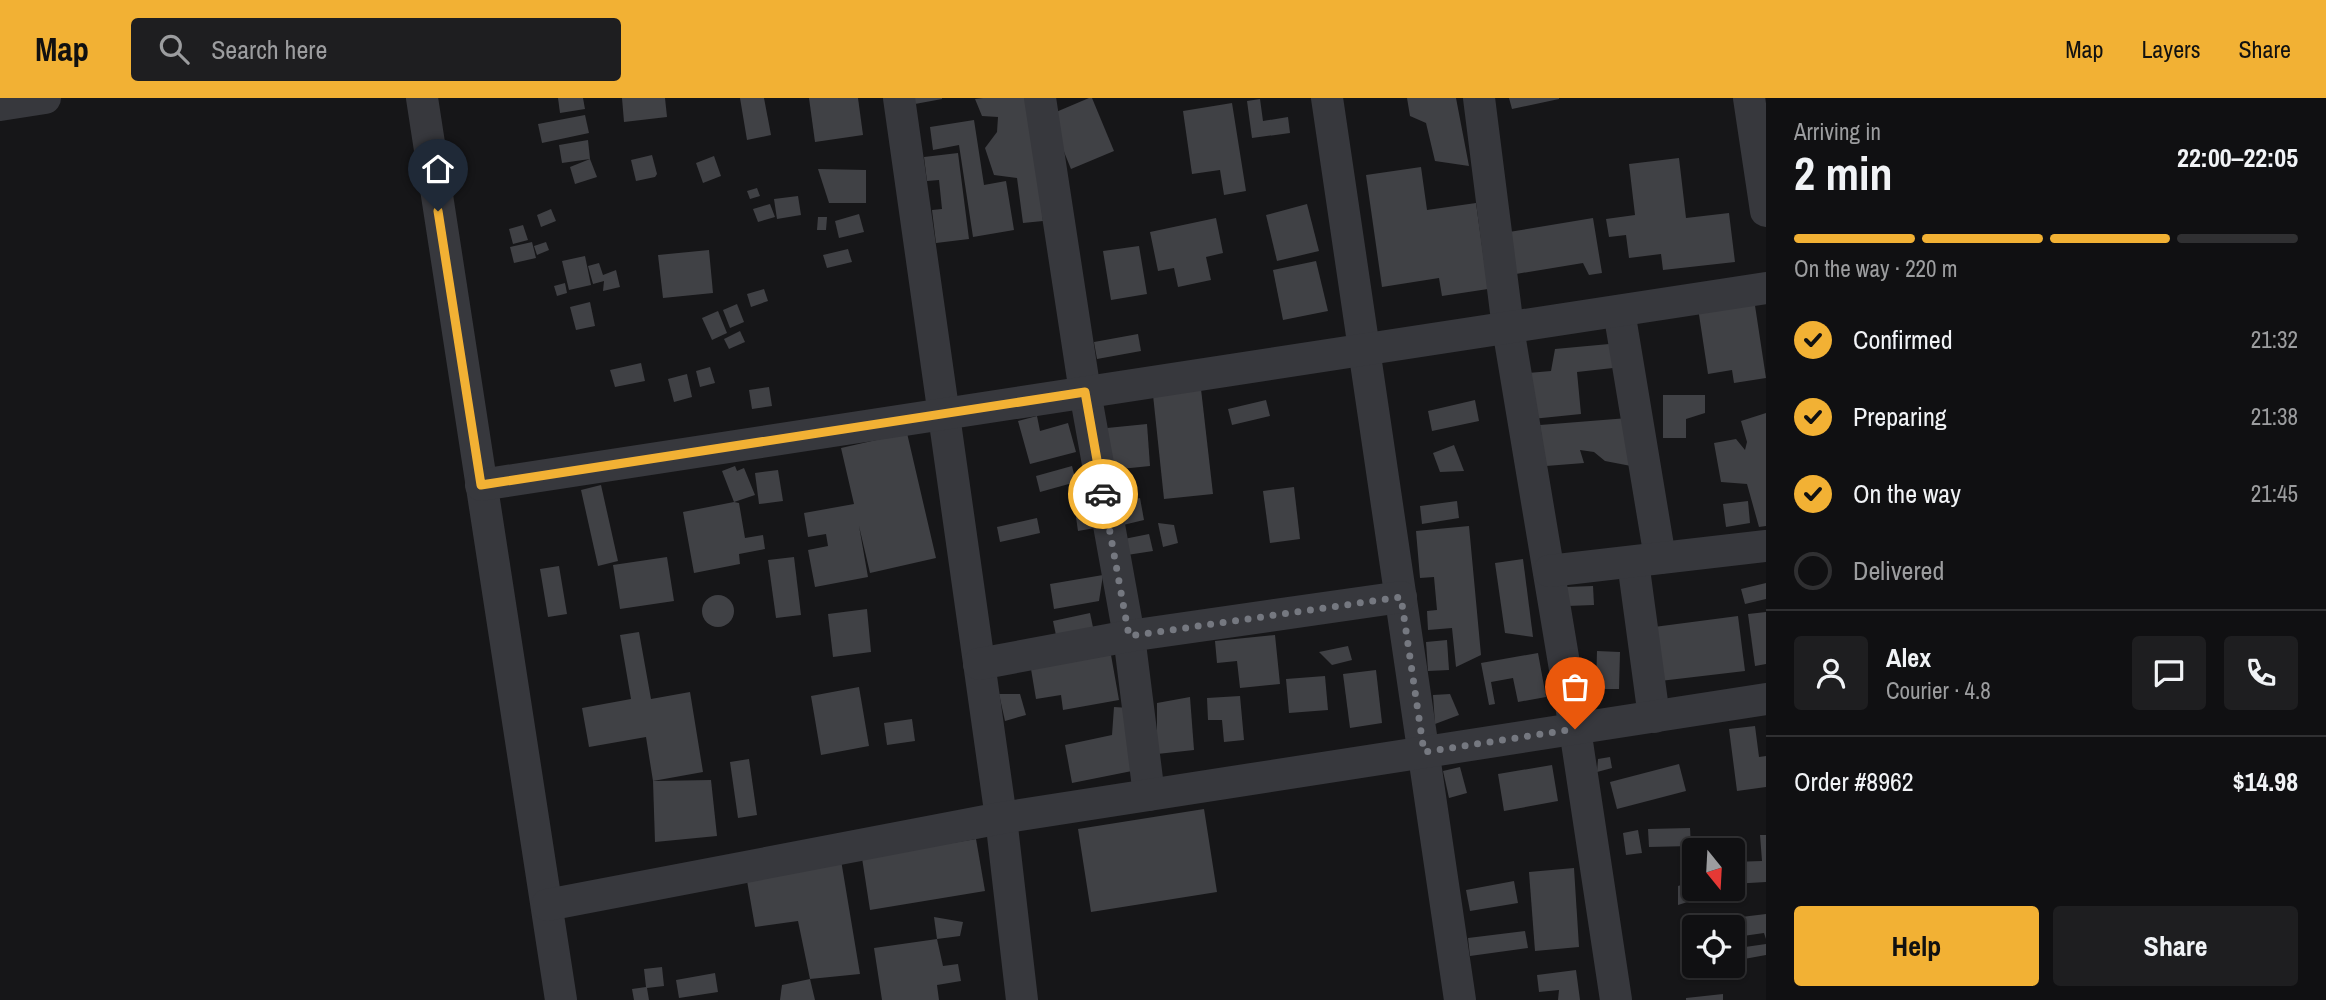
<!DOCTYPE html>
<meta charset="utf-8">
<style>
body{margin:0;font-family:"Archivo Narrow",sans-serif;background:#1e1e20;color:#f1f3f6;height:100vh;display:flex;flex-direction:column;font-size:26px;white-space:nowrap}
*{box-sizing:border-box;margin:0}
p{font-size:23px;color:#9c9d9f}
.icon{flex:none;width:38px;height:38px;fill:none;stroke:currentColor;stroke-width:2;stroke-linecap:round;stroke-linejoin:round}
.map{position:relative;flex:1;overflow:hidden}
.details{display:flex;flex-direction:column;background:#101012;width:560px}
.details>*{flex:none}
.needle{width:46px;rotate:162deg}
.tools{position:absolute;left:1682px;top:740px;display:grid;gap:14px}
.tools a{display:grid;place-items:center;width:63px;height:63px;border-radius:7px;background:#101012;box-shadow:0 2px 5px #0004,0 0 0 2px #303032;font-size:35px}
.pin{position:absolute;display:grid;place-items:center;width:60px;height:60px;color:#fff;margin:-72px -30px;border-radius:50% 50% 50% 0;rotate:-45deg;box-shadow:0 0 7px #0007}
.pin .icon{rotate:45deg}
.courier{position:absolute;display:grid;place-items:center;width:70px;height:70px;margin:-35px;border:5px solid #f2b134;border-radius:50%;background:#fff;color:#222;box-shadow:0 2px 9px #0007}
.overview em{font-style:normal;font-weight:700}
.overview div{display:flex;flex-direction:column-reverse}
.overview{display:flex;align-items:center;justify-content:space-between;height:119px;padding:0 28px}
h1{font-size:46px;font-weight:700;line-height:52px}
.bar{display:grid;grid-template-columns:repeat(4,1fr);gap:10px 7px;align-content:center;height:84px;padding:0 28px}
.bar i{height:9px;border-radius:5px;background:#303032}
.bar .active{background:#f2b134}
.bar p{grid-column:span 4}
.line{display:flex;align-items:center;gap:18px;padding:0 28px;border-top:2px solid #303032}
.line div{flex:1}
.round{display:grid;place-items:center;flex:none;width:74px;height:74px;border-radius:7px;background:#1e1e20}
ol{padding:0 28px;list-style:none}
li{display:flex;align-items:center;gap:21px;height:77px}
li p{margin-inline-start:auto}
li .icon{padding:7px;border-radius:50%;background:#f2b134;color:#111;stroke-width:4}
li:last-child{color:#9c9d9f}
li i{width:38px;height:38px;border:4px solid #303032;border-radius:50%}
.button{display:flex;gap:14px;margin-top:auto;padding:14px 28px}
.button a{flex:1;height:80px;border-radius:7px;background:#f2b134;color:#111;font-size:28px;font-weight:700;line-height:80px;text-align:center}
.button a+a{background:#1e1e20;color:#f1f3f6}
header{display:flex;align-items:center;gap:42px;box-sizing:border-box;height:98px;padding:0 35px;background:#f2b134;color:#111}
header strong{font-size:33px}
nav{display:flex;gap:38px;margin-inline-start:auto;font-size:24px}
.search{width:490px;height:63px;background:#1e1e20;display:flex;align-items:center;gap:18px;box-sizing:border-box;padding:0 24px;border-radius:7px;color:#9c9d9f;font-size:26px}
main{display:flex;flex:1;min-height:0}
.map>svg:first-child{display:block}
</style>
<header>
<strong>Map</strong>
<div class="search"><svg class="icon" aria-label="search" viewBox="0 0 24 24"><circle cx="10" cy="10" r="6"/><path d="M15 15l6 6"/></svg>Search here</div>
<nav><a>Map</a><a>Layers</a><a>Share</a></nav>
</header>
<main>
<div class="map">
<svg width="1766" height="902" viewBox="0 0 1766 902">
<rect width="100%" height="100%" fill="#161618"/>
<g fill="#404145">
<path d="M558 0H583L585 11 560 15Z"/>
<path d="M622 0H665L667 19 624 24Z"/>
<path d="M740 0H764L771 37 747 42Z"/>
<path d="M809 0H858L863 37 815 44Z"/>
<path d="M914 0H942V1L915 6Z"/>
<path d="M983 0H1028L1043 123 1023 125 1017 80 994 77 985 50 997 34 998 19 982 18 975 1Z"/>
<path d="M1089 0H1092L1114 53 1071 71 1049 17Z"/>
<path d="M1407 0H1456L1469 68 1435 63 1426 25 1410 18Z"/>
<path d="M1509 0H1559V1L1512 11Z"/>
<path d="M1260 1 1263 23 1288 19 1290 35 1252 40 1247 3Z"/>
<path d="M1232 5 1246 93 1224 97 1220 72 1192 76 1183 13Z"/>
<path d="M585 17 589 35 542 45 538 26Z"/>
<path d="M974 22 984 87 1006 83 1014 132 973 139 959 47 933 52 930 29Z"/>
<path d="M588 42 590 61 562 65 559 47Z"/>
<path d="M958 55 969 141 936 145 932 112 942 111 939 82 927 83 924 59Z"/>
<path d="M652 57 657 76 655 79 636 83 631 62Z"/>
<path d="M714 58 721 78 703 85 696 65Z"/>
<path d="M1679 60 1686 120 1729 115 1735 164 1663 172 1661 156 1629 160 1626 137 1609 139 1606 121 1635 117 1629 66Z"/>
<path d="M590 61 597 79 575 86 570 69Z"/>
<path d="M1421 69 1427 112 1476 105 1488 191 1442 198 1439 180 1382 189 1366 77Z"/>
<path d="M818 71 866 72V105H829Z"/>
<path d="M757 90 760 98 750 101 747 93Z"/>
<path d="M798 98 801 117 777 121 774 101Z"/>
<path d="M770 106 775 119 758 124 753 111Z"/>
<path d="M1307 106 1319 153 1277 163 1266 117Z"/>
<path d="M551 111 556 123 541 129 537 117Z"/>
<path d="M859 116 864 134 839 140 835 123Z"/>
<path d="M818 119H827L826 132H817Z"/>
<path d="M1216 120 1223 155 1206 159 1211 182 1178 189 1174 170 1158 173 1150 134Z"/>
<path d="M1593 120 1602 175 1589 177 1583 165 1516 176 1509 134Z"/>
<path d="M523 127 528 142 513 146 509 131Z"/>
<path d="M532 144 536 160 514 165 510 149Z"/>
<path d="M546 144 549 152 537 157 534 148Z"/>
<path d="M1139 148 1147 196 1111 202 1103 153Z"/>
<path d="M848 151 852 164 827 170 823 157Z"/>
<path d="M709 152 713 195 663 200 658 157Z"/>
<path d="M585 158 591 187 569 192 562 163Z"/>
<path d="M1316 163 1328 213 1283 222 1273 172Z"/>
<path d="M599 165 603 177 616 172 620 189 603 193 604 183 593 186 588 168Z"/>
<path d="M565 185 567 195 557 198 554 188Z"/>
<path d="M764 191 768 203 751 209 747 196Z"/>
<path d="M1754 201 1766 280 1734 285 1732 272 1708 276 1698 210Z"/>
<path d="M590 204 595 228 576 232 570 209Z"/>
<path d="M737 206 744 224 730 230 723 212Z"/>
<path d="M718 213 727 235 712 242 702 220Z"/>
<path d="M740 233 745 244 729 251 724 241Z"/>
<path d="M1138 236 1141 253 1097 261 1094 244Z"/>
<path d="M1620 245 1622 269 1577 274 1581 316 1532 321 1528 275 1551 273 1555 251Z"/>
<path d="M641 265 645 283 615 289 610 272Z"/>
<path d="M710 269 715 285 700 289 696 273Z"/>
<path d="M687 276 692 299 674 304 668 281Z"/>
<path d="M769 289 772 308 752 311 749 292Z"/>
<path d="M1201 291 1213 396 1164 401 1153 297Z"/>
<path d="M1663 297H1705V315L1686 321V340H1663Z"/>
<path d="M1266 302 1270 318 1232 327 1228 311Z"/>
<path d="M1475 302 1479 323 1432 333 1428 313Z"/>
<path d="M1766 315V428L1759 429 1747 386 1721 384 1714 345 1736 341 1745 352 1747 344 1741 323Z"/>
<path d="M1037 318 1040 333 1068 325 1076 354 1030 366 1018 323Z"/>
<path d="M1628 320 1631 368 1605 363 1594 354 1580 352 1584 365 1546 368 1540 327Z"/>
<path d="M1147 326 1150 368 1111 372 1107 330Z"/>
<path d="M907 335 936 460 870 475 859 428 868 479 815 489 808 452 828 448 826 436 808 439 804 415 854 406 841 350Z"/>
<path d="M1454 347 1464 373 1440 374 1433 355Z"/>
<path d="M735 368 737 373 744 370 755 397 734 404 722 373Z"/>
<path d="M1072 368 1076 384 1040 394 1036 378Z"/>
<path d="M778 372 783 403 759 406 755 375Z"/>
<path d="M601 387 618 463 598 468 581 392Z"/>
<path d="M1294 389 1300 441 1270 445 1263 393Z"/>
<path d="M1140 400 1144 422 1123 427 1118 405Z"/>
<path d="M1090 402 1095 430 1078 433 1074 405Z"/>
<path d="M1457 403 1459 420 1422 426 1420 408Z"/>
<path d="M1748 403 1750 425 1726 429 1723 406Z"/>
<path d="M734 404 739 405 745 440 763 437 765 451 739 456 740 466 694 475 683 414Z"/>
<path d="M1037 420 1040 435 1000 444 997 429Z"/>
<path d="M1158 425 1174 427 1178 445 1163 449Z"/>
<path d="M1469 428 1481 557 1456 569 1452 530 1428 532 1427 513 1437 512 1434 479 1420 480 1416 433Z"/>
<path d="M1149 436 1153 453 1127 457 1124 441Z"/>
<path d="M667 459 674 503 620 511 613 467Z"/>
<path d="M794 459 801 517 776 520 768 462Z"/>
<path d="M1523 461 1533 539 1505 535 1495 465Z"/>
<path d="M559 468 567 516 548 519 540 471Z"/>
<path d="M1103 477 1099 503 1054 511 1050 486Z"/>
<path d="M1766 485V501L1745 506 1741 491Z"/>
<path d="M1593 488 1594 507 1567 508 1566 489Z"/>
<circle cx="718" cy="513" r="16"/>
<path d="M867 511 871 554 833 559 828 516Z"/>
<path d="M1766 514V566L1755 568 1748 516Z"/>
<path d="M1090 515 1094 534 1057 542 1053 523Z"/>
<path d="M1738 518 1745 573 1660 583 1654 529Z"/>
<path d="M639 534 651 601 690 594 703 674 653 683 646 639 589 649 582 610 631 601 620 537Z"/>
<path d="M1275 537 1280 586 1240 590 1237 563 1217 565 1215 543Z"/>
<path d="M1447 542 1449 572 1428 573 1426 544Z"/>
<path d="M1348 548 1352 562 1332 567 1319 554Z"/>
<path d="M1597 553 1620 554 1619 591H1596Z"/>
<path d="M1538 555 1546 599 1518 604 1513 580 1491 584 1495 606 1489 607 1481 565Z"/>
<path d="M1111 557 1119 602 1063 612 1061 597 1036 601 1031 571Z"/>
<path d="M1376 572 1382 625 1350 630 1343 576Z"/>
<path d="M1325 578 1328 612 1289 615 1286 581Z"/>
<path d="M859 589 869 648 821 657 811 598Z"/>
<path d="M999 596H1020L1026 617 1005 623Z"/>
<path d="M1450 596 1459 617 1435 626 1433 597Z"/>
<path d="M1240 598 1244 642 1224 644 1222 622H1208L1207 600Z"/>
<path d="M1190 599 1194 652 1157 656V605Z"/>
<path d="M1114 609 1130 610 1142 671 1072 685 1065 647 1112 637Z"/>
<path d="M912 621 915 643 887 647 884 625Z"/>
<path d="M1755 628 1759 659 1766 658V689L1737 693 1729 631Z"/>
<path d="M1610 659 1612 670 1597 674 1598 661Z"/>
<path d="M749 661 757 717 738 720 730 664Z"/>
<path d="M1679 666 1686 693 1617 711 1610 684Z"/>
<path d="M1552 667 1558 703 1504 713 1498 676Z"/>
<path d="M1460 669 1467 695 1449 700 1443 673Z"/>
<path d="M711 682 717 738 655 744 653 683Z"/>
<path d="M1204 711 1217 794 1091 814 1078 731Z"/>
<path d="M1690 730 1691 748 1649 749 1648 731Z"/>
<path d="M1638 732 1642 755 1626 757 1623 735Z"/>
<path d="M1760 737H1766V784L1732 786V764L1762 763Z"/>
<path d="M976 741 985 793 870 812 862 760Z"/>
<path d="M841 762 860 876 810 881 798 823 755 829 746 777Z"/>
<path d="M1574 770 1579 849 1535 853 1529 774Z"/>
<path d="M1514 783 1518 805 1470 813 1466 792Z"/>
<path d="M1694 783V791H1697L1700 800 1678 807V788Z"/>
<path d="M1766 816V841L1764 835 1736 839 1733 820Z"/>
<path d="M934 819 963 824 960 838 937 841 943 868 958 866 961 883 937 887 939 902H882L874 850 937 841Z"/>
<path d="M1525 833 1528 850 1470 858 1468 840Z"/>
<path d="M1766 846V857L1744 861 1738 850Z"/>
<path d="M662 869 664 888 647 890 649 902H634L632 891 646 889 644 871Z"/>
<path d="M1576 872 1580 902H1558L1559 892 1539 894 1537 877Z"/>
<path d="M715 875 718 894 679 900 676 882Z"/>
<path d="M810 881 815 902H780L782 887Z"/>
<path d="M1723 896V902H1686V900Z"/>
</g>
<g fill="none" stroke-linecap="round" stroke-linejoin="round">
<g stroke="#37383d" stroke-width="32">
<path d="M422 0 561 902"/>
<path d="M899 0 1001 720 1022 902"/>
<path d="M1040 0 1085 294 1129 538 1149 697"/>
<path d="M1327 0 1460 902"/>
<path d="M1479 0 1508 230 1575 631 1616 902"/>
<path d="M1749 0 1766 113"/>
<path d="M0 7 45 0"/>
<path d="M1619 213 1660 460"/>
<path d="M481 387 1766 190"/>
<path d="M1633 464 1654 619"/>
<path d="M1549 473 1766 448"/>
<path d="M979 566 1129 538 1401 499"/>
<path d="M547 807 1001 720 1766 601"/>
</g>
</g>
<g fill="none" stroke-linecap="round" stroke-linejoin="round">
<path stroke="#757880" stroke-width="7" stroke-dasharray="0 12.6" d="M1103 396 1129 538 1401 499 1424 654 1575 631"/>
<path stroke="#f2b134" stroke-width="9" d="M438 113 481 387 1085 294 1103 396"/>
</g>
</svg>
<div class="tools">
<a><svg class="needle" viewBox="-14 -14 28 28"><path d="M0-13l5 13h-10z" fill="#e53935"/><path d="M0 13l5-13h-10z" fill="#9c9d9f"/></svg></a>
<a><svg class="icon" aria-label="locate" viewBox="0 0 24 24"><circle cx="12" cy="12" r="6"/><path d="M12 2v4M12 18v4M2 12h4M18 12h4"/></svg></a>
</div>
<div class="pin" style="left:1575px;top:631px;background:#ea580c"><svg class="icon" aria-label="bag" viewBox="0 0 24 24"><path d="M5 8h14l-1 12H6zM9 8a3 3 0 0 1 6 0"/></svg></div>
<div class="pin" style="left:438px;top:113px;background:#1f2937"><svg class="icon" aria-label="home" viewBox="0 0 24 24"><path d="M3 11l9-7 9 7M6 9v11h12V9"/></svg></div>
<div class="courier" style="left:1103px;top:396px"><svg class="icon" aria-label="car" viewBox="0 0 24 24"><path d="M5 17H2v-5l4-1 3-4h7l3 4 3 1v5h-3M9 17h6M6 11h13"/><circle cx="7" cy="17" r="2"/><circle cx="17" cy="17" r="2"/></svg></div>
</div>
<section class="details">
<div class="overview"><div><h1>2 min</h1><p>Arriving in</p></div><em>22:00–22:05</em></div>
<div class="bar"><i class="active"></i><i class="active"></i><i class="active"></i><i></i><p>On the way · 220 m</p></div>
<ol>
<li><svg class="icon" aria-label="check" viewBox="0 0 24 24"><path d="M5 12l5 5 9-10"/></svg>Confirmed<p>21:32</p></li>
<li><svg class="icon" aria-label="check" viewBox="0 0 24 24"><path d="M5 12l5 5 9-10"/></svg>Preparing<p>21:38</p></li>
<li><svg class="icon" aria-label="check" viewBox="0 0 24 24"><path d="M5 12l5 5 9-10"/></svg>On the way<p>21:45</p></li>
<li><i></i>Delivered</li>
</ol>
<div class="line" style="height:126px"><a class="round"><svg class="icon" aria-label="person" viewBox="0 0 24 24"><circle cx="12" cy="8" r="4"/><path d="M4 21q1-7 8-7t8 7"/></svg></a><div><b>Alex</b><p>Courier · 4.8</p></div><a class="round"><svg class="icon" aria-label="chat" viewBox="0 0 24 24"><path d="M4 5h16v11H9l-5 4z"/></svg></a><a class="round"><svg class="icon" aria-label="phone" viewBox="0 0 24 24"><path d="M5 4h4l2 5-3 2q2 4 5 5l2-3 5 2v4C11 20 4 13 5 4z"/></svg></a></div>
<div class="line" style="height:91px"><div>Order #8962</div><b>$14.98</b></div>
<div class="button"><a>Help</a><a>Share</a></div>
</section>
</main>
